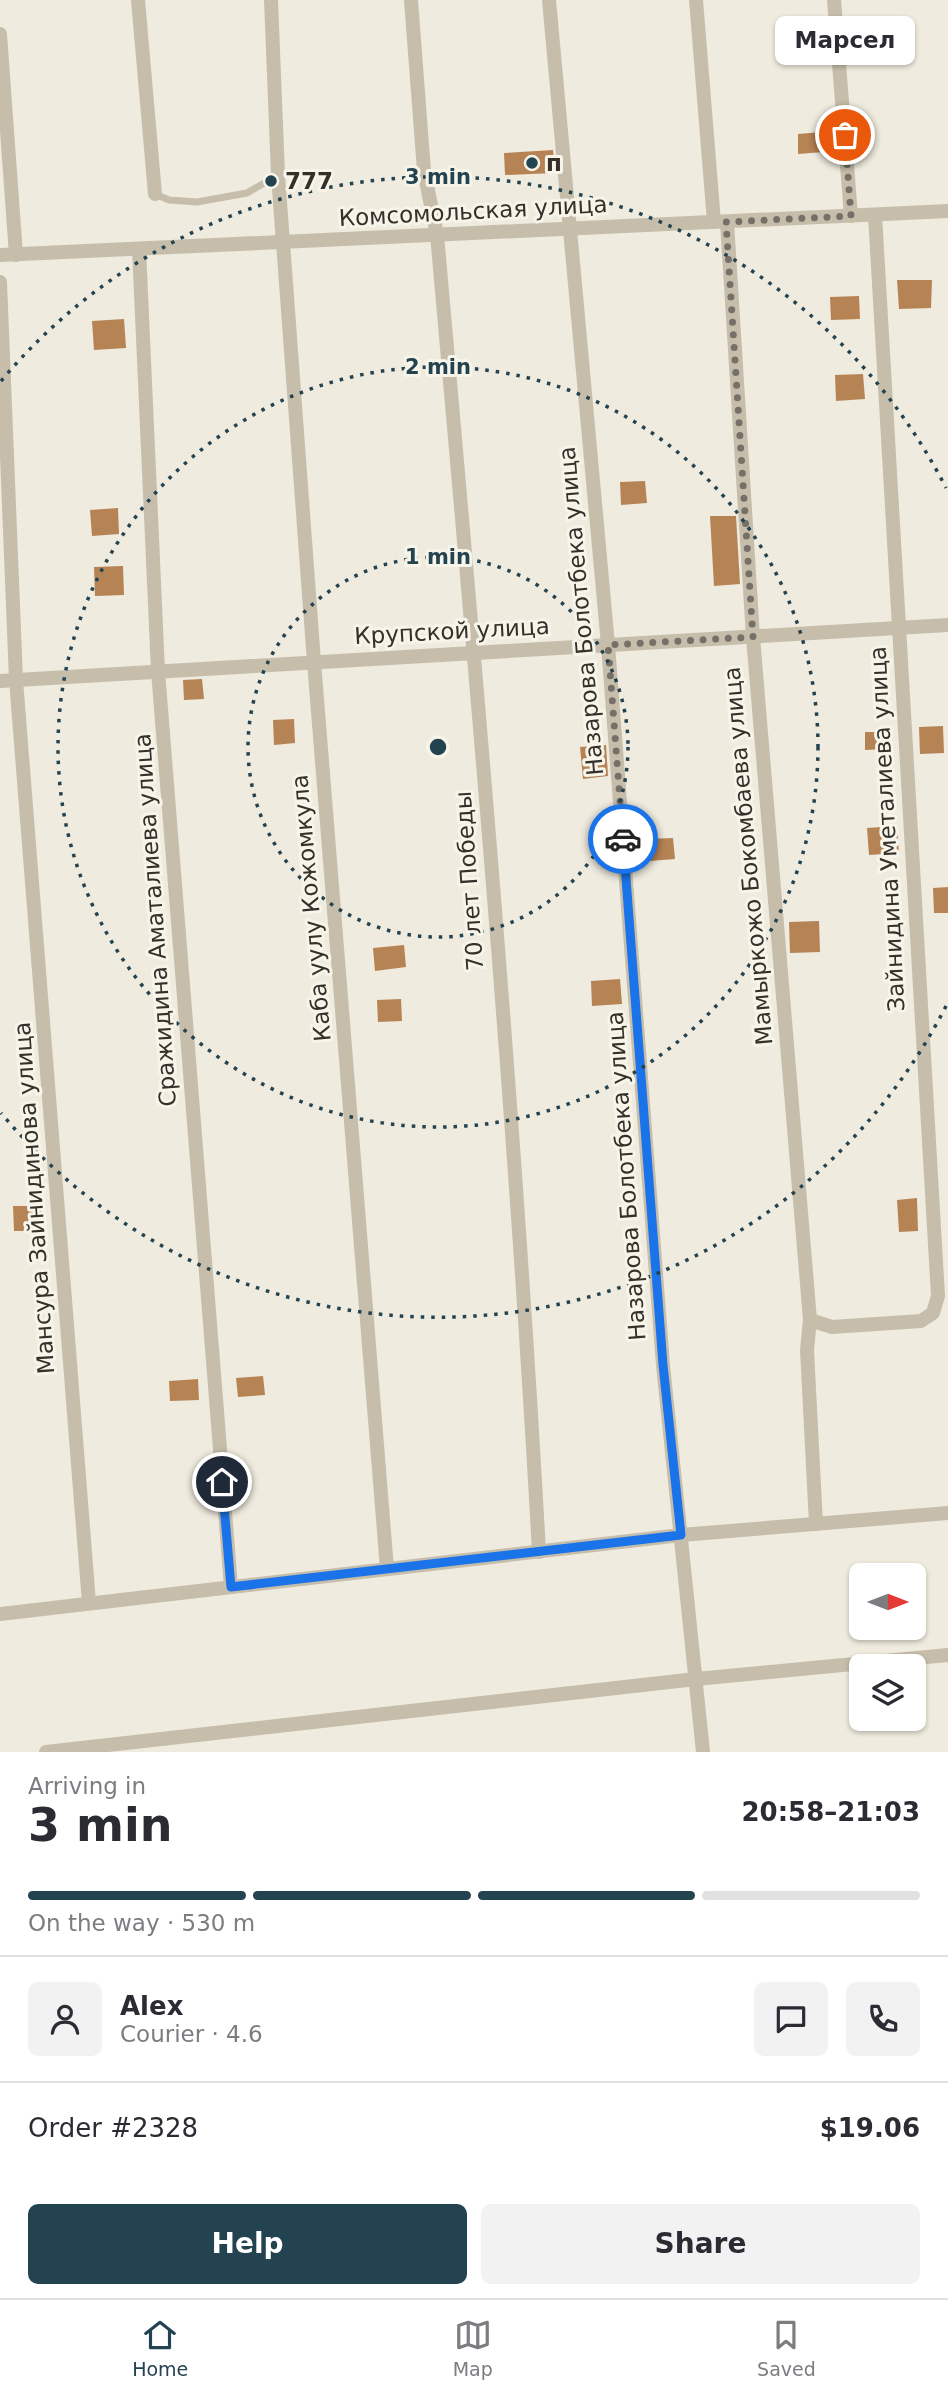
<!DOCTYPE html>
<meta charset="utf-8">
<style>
body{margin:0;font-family:"DejaVu Sans",sans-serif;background:#f2f2f3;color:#2b2b33;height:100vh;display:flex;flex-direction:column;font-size:26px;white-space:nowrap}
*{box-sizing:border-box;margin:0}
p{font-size:23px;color:#7c7c81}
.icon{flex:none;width:38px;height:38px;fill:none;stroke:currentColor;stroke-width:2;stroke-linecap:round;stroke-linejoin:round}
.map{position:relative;height:1752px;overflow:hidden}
.drawer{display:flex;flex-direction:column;background:#fff;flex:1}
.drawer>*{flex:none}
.needle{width:46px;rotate:90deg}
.fabs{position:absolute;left:849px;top:1563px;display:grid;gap:14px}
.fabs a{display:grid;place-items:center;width:77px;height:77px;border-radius:10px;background:#fff;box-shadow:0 2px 5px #0004;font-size:35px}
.pin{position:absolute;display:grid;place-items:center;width:60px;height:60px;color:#fff;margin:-30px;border:4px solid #fff;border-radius:50%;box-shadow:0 2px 7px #0007}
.courier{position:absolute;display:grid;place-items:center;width:70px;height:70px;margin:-35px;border:5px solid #1a73e8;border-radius:50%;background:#fff;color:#222;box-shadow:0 2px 9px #0007}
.bubble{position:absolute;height:49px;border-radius:10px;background:#fff;box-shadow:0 2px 5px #0004;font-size:23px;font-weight:600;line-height:49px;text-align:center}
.overview em{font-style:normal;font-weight:600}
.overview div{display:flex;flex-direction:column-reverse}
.overview{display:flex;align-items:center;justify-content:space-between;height:119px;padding:0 28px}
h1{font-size:46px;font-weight:600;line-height:52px}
.bar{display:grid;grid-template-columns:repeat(4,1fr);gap:10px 7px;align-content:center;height:84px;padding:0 28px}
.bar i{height:9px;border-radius:5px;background:#e1e1e2}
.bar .selected{background:#244351}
.bar p{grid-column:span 4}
.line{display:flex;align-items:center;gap:18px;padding:0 28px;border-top:2px solid #e1e1e2}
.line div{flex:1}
.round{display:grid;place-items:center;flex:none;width:74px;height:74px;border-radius:10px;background:#f2f2f3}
.button{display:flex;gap:14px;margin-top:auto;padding:14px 28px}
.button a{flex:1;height:80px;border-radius:10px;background:#244351;color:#fff;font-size:28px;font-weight:600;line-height:80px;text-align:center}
.button a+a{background:#f2f2f3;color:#2b2b33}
.menu{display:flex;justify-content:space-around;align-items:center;height:98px;border-top:2px solid #e1e1e2;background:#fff;font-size:19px;color:#7c7c81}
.menu a{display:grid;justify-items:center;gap:4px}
.menu .selected{color:#244351}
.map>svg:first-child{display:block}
</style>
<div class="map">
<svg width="948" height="1752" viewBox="0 0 948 1752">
<rect width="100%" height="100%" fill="#efebde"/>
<g fill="#b68355">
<path d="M834 131 836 151 798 154V134Z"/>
<path d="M553 150 555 173 505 175 504 153Z"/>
<path d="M897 280H932L931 308 899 309Z"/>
<path d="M859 296 860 319 831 320 830 297Z"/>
<path d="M124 319 126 348 94 350 92 321Z"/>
<path d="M863 374 865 399 836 401 835 375Z"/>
<path d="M645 481 647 503 621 505 620 482Z"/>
<path d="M118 508 119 534 92 536 90 510Z"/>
<path d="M710 516H736L740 584 714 586Z"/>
<path d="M123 566 124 595 95 596 94 567Z"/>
<path d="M202 679 204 699 184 700 183 680Z"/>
<path d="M294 719 295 743 274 745 273 720Z"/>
<path d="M943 726 944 753 920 754 919 727Z"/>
<path d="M865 732H887V749L865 750Z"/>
<path d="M606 745 608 776 583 779 580 747Z"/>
<path d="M897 826 899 853 869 855 867 828Z"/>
<path d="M673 838 675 859 650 861 649 839Z"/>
<path d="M948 887V913H934L933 888Z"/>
<path d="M819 921 820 952 790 953 789 922Z"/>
<path d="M404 945 406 967 375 971 373 948Z"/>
<path d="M620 979 622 1004 592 1006 591 981Z"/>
<path d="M401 999 402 1021 378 1022 377 1000Z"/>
<path d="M917 1198 918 1231 899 1232 897 1200Z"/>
<path d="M13 1206H41L42 1231H14Z"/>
<path d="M263 1376 265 1395 238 1397 236 1378Z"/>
<path d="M198 1379 199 1400 170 1401 169 1381Z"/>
</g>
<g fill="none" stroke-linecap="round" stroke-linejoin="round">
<path stroke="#c6beab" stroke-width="7" d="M155 194 169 200 197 202 247 193 278 175"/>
<g stroke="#c6beab" stroke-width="14">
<path d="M138 0 155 194"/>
<path d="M271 0 278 175 314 662 387 1569"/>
<path d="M411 0 424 171 437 235C476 673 515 1112 539 1552"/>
<path d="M549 0 608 645 663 1365 703 1752"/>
<path d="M696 0 714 222"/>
<path d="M834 0 851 216"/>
<path d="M0 34 16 255"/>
<path d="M727 222 753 637 810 1320 807 1350 816 1524"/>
<path d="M139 249 158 671 231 1587"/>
<path d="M0 255 948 211"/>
<path d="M0 282 16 680 89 1603"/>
<path d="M0 681 948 625"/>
<path d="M810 1320 832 1327 921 1321 933 1313 938 1296 875 215"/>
<path d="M0 1614 681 1535 948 1513"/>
<path d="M46 1752 696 1679 948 1655"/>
</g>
</g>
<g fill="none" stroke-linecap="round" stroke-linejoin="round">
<path stroke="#767168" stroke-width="7" stroke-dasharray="0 12.6" d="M623 839 608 645 753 637 726 222 851 216 845 135"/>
<path stroke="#1a73e8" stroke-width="9" d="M222 1482 231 1587 681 1535 663 1365 623 839"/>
</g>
<g fill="none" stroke="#244351" stroke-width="3.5" stroke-dasharray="3.5 7">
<circle cx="438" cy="747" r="190"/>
<circle cx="438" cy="747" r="380"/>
<path d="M946 1006A570 570 0 0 1 1 1113M1 381A570 570 0 0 1 946 488"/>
</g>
<g fill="#244351" stroke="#f7f4ea" stroke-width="2.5">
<circle cx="532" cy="163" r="7"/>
<circle cx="271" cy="181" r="7"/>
</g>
<g text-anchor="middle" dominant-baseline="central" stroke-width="6" stroke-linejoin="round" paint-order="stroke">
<g font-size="23" font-weight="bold" fill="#353029" stroke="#f7f4ea" text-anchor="start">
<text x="546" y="163">п</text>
<text x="285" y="181">777</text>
</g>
<g font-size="23" fill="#353029" stroke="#f7f4ea">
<text transform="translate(473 211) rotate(-3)">Комсомольская улица</text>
<text transform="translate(581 611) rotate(-95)">Назарова Болотбека улица</text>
<text transform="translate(452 631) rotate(-3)">Крупской улица</text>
<text transform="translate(887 829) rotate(-93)">Зайнидина Уметалиева улица</text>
<text transform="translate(748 856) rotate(-95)">Мамыркожо Бокомбаева улица</text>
<text transform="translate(469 881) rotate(-94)">70 лет Победы</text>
<text transform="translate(311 908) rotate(-95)">Каба уулу Кожомкула</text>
<text transform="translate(155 920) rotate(-94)">Сражидина Аматалиева улица</text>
<text transform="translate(626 1176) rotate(-94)">Назарова Болотбека улица</text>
<text transform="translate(34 1198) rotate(-94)">Мансура Зайнидинова улица</text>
</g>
</g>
<circle cx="438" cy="747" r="10" fill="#244351" stroke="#f7f4ea" stroke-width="3.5"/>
<g font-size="21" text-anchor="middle" font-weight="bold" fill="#244351" stroke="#f7f4ea" stroke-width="6" stroke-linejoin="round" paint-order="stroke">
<text x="438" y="184">3 min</text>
<text x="438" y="374">2 min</text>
<text x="438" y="564">1 min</text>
</g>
</svg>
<div class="fabs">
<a><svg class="needle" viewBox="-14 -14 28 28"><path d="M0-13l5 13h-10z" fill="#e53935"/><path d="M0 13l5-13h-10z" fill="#7c7c81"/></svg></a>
<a><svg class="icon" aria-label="layers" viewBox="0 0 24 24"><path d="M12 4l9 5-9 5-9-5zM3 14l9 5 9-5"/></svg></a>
</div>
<div class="pin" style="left:845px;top:135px;background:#ea580c"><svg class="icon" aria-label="bag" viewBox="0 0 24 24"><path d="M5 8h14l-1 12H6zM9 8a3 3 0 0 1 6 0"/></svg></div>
<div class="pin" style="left:222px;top:1482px;background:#1f2937"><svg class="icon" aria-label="home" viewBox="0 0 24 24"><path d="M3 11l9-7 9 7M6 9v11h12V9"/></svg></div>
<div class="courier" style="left:623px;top:839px"><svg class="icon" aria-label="car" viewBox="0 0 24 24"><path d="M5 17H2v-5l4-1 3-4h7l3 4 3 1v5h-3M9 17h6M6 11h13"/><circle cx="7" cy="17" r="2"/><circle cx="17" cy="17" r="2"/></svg></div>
<div class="bubble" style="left:775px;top:16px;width:140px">Марсел</div>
</div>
<section class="drawer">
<div class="overview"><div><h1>3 min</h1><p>Arriving in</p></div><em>20:58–21:03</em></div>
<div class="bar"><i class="selected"></i><i class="selected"></i><i class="selected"></i><i></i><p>On the way · 530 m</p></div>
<div class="line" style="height:126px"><a class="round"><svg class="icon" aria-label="person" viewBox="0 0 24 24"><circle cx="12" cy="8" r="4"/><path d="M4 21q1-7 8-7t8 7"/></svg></a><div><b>Alex</b><p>Courier · 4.6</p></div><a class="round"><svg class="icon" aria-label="chat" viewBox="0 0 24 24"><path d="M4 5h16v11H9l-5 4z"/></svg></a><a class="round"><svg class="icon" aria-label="phone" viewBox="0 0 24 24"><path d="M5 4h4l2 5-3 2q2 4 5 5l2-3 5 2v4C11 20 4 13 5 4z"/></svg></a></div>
<div class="line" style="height:91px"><div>Order #2328</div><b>$19.06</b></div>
<div class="button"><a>Help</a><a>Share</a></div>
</section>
<nav class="menu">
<a class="selected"><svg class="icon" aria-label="home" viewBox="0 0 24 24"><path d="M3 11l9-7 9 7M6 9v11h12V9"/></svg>Home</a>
<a><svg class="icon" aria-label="map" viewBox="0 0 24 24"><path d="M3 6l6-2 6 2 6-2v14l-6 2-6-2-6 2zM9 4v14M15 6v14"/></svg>Map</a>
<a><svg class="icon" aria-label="saved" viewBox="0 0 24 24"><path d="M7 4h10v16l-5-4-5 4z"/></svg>Saved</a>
</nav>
